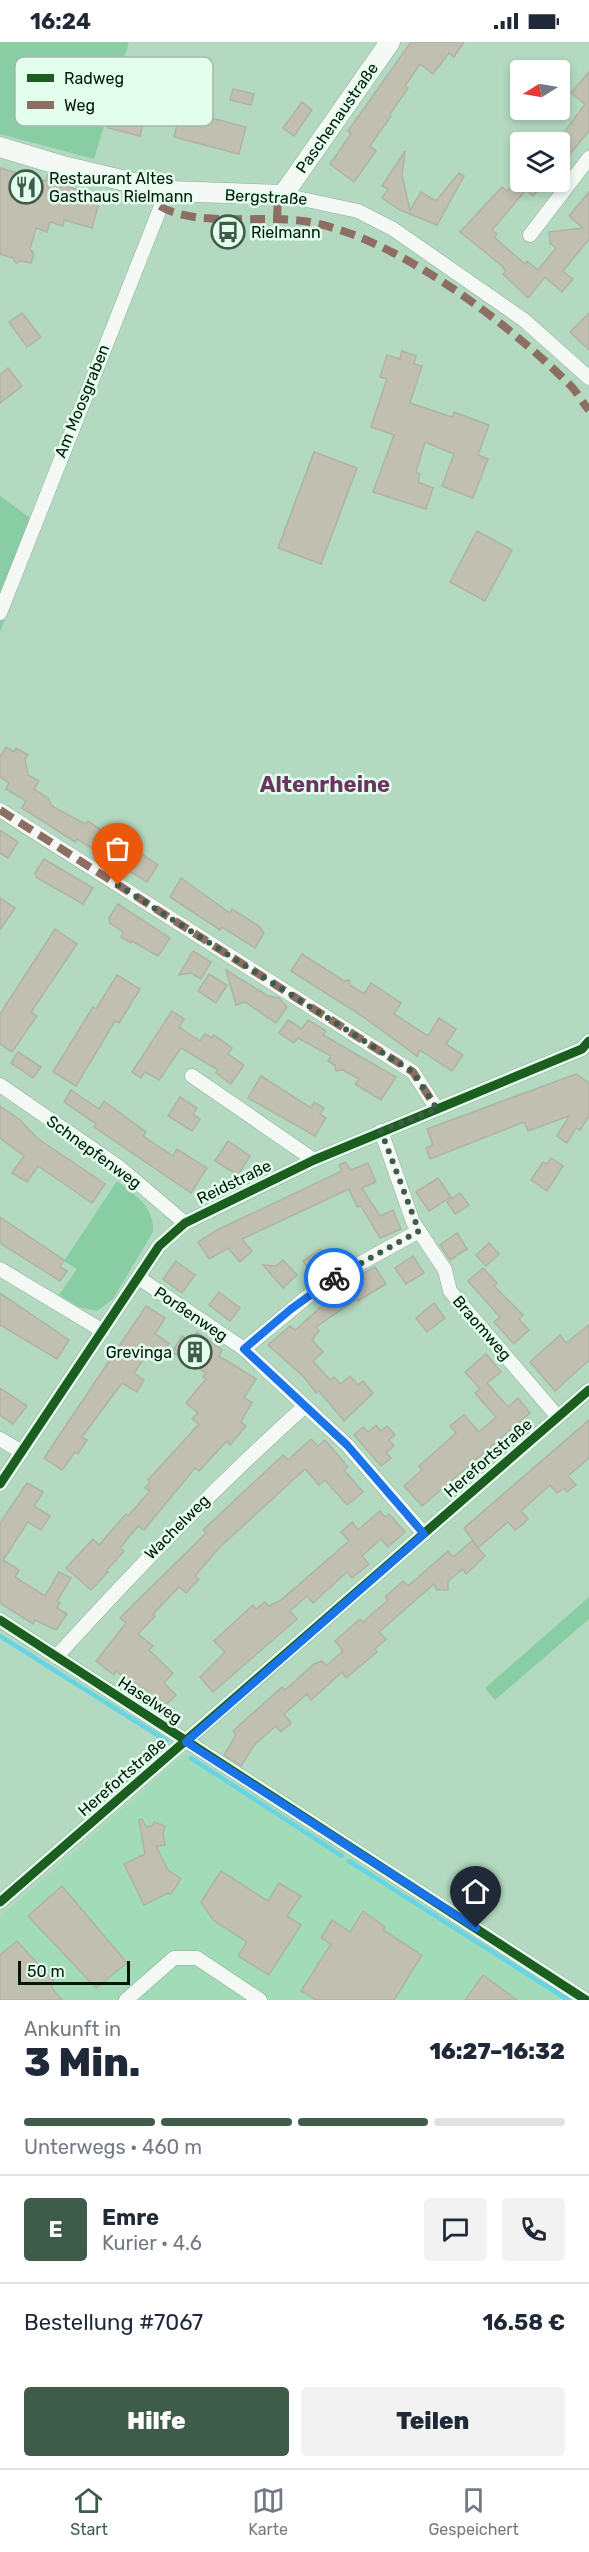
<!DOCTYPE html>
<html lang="de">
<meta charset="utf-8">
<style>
body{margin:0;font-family:Rubik,sans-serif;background:#f2f2f3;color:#1f2937;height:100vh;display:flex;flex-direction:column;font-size:22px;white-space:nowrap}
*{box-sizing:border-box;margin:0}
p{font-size:20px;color:#747a83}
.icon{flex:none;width:33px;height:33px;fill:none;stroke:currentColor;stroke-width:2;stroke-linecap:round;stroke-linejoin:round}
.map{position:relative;height:1958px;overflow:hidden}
.side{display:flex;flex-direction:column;background:#fff;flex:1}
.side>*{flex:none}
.needle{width:39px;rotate:259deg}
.tools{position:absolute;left:510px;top:18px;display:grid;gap:12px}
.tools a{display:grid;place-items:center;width:60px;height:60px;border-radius:6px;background:#fff;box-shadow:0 3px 9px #0003;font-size:30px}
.scale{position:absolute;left:18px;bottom:15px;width:112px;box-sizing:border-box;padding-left:6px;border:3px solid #00180a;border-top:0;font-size:16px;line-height:21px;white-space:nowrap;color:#00180a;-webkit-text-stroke:4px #e4feed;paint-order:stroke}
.pin{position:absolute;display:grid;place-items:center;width:51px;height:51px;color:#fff;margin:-62px -26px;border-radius:50% 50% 50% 0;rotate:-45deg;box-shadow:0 0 6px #0007}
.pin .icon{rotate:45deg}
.courier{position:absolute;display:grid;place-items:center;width:60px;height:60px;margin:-30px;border:4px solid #1a73e8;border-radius:50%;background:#fff;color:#222;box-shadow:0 2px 8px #0007}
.summary em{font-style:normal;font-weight:800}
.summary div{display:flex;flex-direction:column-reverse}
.summary{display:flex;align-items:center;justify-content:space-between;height:102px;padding:0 24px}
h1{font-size:39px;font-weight:800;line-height:45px}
.bar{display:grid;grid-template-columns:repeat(4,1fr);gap:9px 6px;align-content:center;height:72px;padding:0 24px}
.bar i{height:8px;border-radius:4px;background:#e0e1e3}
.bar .selected{background:#3f5c4a}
.bar p{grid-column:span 4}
.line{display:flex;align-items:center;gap:15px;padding:0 24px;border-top:2px solid #e0e1e3}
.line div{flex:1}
.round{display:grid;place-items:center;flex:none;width:63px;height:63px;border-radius:6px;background:#f2f2f3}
.primary-button{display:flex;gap:12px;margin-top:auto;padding:12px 24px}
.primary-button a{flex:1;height:69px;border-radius:6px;background:#3f5c4a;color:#fff;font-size:24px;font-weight:800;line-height:69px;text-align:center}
.primary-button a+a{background:#f2f2f3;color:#1f2937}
.status{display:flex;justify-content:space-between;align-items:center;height:42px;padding:0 30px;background:#fff;direction:ltr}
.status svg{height:16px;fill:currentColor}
.tabs{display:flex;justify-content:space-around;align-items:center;height:84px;border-top:2px solid #e0e1e3;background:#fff;font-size:16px;color:#747a83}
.tabs a{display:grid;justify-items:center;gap:3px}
.tabs .selected{color:#3f5c4a}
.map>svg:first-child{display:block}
</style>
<div class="status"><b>16:24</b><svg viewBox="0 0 49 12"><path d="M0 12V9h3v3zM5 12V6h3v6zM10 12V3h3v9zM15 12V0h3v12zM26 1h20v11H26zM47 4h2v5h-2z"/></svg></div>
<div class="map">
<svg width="589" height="1958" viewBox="0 0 589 1958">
<rect width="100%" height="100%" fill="#b3d9c1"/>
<path fill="#a1dbb7" d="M186 1711 269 1762 565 1958H0V1875Z"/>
<g fill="#88cda4">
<path d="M0 0H129L94 117 0 92Z"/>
<path d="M0 454 41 484 0 590Z"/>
<path d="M117 1139C135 1153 155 1165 153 1190L113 1257 97 1269 79 1265 59 1253 77 1227 64 1219Z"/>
<path d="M589 1555V1577L495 1658 485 1646Z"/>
</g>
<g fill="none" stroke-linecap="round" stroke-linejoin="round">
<g stroke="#68d4e3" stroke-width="4.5">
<path d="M0 1594 167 1699"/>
<path d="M191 1716 342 1814"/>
<path d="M349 1819 568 1958"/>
</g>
</g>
<g fill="#c1c0b0" stroke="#afb3a5" stroke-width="1.5">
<path d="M411 0H464L454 15 449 11 433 32 420 22 405 44 408 46 390 72 391 74 370 104 376 109 354 140 330 122 351 92 348 89Z"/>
<path d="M589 30V89L560 124V96L585 62 571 51Z"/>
<path d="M119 45 150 54 140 94 108 86Z"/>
<path d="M233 47 254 52 251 63 230 58Z"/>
<path d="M302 60 312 68 294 94 283 86Z"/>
<path d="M181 68 246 85 239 112 174 95Z"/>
<path d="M405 109 402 134 410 168 421 150 436 159 459 131 464 134 437 183 400 168 382 156 388 147 382 144Z"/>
<path d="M0 126 46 139 48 132 60 136 58 142 101 154 92 186 64 178 63 184 50 180 47 190 36 186 30 207 34 212 31 221 21 219 16 221 13 216 0 212Z"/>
<path d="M515 140H535L542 144 533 154 526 148 492 188 497 192 494 195 525 222 527 219 538 228 556 206 550 201 549 190 583 186 569 174 589 150V197L563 229 573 237 562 250 545 235 528 256 503 232 506 229 501 223 460 190 502 145 507 149Z"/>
<path d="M22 271 41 295 27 305 9 280Z"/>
<path d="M589 271V308L570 290Z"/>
<path d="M402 309 416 314 414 322 422 324 410 361 452 375 454 370 489 383 478 413 488 417 473 456 442 444 454 412 425 400 416 430 420 432 418 440 433 446 426 467 373 450 394 393 371 385 387 337 380 335 387 313 400 317Z"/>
<path d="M8 326 22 344 0 361V333Z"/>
<path d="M314 410 357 426 321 522 278 506Z"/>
<path d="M477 489 512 508 485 559 450 540Z"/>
<path d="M6 705 14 710 16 706 28 713 25 717 28 733 39 739 34 747 48 756 52 764 85 782 88 779 101 788 103 786 158 823 147 840 77 797 75 800 22 766 26 759 6 747 9 741 0 735V715Z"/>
<path d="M0 788 18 800 8 816 0 811Z"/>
<path d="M44 817 93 846 83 862 37 836 35 831Z"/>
<path d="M181 836 230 871 232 867 259 884 264 891 255 906 222 885 220 888 170 855Z"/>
<path d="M0 856 15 866 0 888Z"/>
<path d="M118 862 170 896 158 914 132 899 131 901 121 895 123 890 110 881 109 876Z"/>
<path d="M55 887 77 902 31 970 37 974 12 1010 0 1002V972Z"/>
<path d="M193 909 211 920 201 937 191 931 179 933Z"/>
<path d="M302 912 344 939 349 938 350 943 364 952 371 941 401 961 394 972 428 994 439 976 456 987 446 1002 463 1013 452 1029 420 1008 417 1014 362 974 291 929Z"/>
<path d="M226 928 268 954 279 956 287 965 276 981 245 960 236 963Z"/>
<path d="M209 932 227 943 216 961 198 949Z"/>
<path d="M117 933 140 947 119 981 115 979 76 1044 53 1030 93 965 96 967Z"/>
<path d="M172 969 184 977 179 985 200 999 205 992 212 996 214 993 232 1006 228 1012 244 1023 231 1042 216 1031 218 1028 181 1006 159 1038 145 1030 141 1036 132 1030Z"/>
<path d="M288 978 302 987 308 978 326 989 323 993 396 1035 381 1058 355 1042 359 1037 343 1028 336 1029 335 1023 328 1019 331 1014 298 996 294 1001 279 991Z"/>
<path d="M18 1010 41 1025 33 1036 11 1021Z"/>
<path d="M576 1032 589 1041V1074L580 1088 576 1086 567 1101 557 1094 569 1074 528 1089 524 1080 430 1117 426 1106 433 1103 427 1087Z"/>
<path d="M261 1034 311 1066 314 1060 324 1066 320 1072 326 1076 315 1094 248 1056Z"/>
<path d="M71 1048 99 1067 104 1059 146 1090 143 1094 173 1114 177 1107 207 1126 191 1151 94 1085 96 1082 64 1060Z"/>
<path d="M180 1055 197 1066 193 1072 200 1077 192 1089 168 1074Z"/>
<path d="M0 1064 19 1077 37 1096 105 1142 92 1161 38 1124 27 1140 12 1131 24 1114 0 1096Z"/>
<path d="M228 1099 250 1114 238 1133 215 1119Z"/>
<path d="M551 1116 563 1124 547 1149 531 1138 543 1120 547 1122Z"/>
<path d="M345 1120 351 1128 368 1121 376 1140 362 1146 380 1174 393 1168 401 1187 380 1196 361 1164 357 1165 349 1147 242 1197 252 1209 240 1220 228 1206 209 1217 198 1200 217 1188 342 1129 339 1123Z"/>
<path d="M438 1136 451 1155 429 1169 416 1150Z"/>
<path d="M460 1151 469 1163 455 1172 447 1160Z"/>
<path d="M0 1175 64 1218 60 1225 67 1229 60 1239 0 1201Z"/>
<path d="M457 1191 467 1207 450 1218 440 1203Z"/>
<path d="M489 1201 499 1212 486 1224 476 1213Z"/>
<path d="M320 1207 332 1227 316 1237 303 1219Z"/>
<path d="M413 1214 424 1231 406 1242 395 1226Z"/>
<path d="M283 1218 297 1233 283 1246 263 1223 276 1224Z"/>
<path d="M176 1219 195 1233 182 1251 163 1237Z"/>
<path d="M375 1225 386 1242 358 1259 357 1257 316 1285 319 1289 312 1298 323 1310 313 1319 330 1338 334 1335 341 1342 350 1334 358 1343 363 1339 373 1351 344 1379 319 1349 316 1351 304 1335 268 1303 290 1284 295 1288 301 1283 325 1261 323 1257 326 1252Z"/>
<path d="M483 1226 497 1241 494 1244 523 1273 519 1277 529 1288 514 1302 494 1280 500 1275 468 1239Z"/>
<path d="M219 1250 240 1266 230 1279 209 1263Z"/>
<path d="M0 1251 69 1298 57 1317 0 1283Z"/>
<path d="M434 1261 445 1276 427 1290 416 1276Z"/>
<path d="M146 1264 165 1276 155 1292 169 1301 163 1312 152 1305 134 1331 144 1338 137 1350 122 1341 82 1395 87 1398 78 1412 75 1410 62 1428 44 1416Z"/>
<path d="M589 1283V1318L555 1349 530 1320 560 1293 566 1301Z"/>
<path d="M197 1290 222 1308 219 1314 256 1337 244 1356 252 1360 241 1380 246 1384 230 1403 227 1399 199 1429 195 1426 144 1488 138 1484 120 1506 124 1509 106 1529 108 1530 91 1548 66 1526 93 1497 99 1503 126 1472 128 1474 150 1449 145 1446 150 1440 148 1438 199 1382 192 1377 198 1371 186 1361 206 1337 203 1335 206 1331 172 1310 182 1294 191 1300Z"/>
<path d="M486 1312 501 1330 487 1341 508 1365 518 1356 530 1371 422 1464 404 1444 422 1428 419 1424 456 1391 450 1384 464 1373 479 1390 496 1375 475 1351 480 1347 465 1330Z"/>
<path d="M0 1346 27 1364 13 1382 0 1373Z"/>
<path d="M589 1378V1416L568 1434 576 1443 567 1450 564 1446 557 1451 550 1443 521 1469 528 1477 522 1483 515 1488 508 1480 478 1506 464 1486Z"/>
<path d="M376 1383 381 1389 387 1384 395 1393 389 1398 394 1404 386 1411 391 1416 381 1424 354 1393 363 1385 368 1390Z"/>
<path d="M311 1397 318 1404 325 1398 348 1425 344 1428 363 1450 347 1463 325 1438 319 1443 305 1427 220 1505 195 1534 199 1537 186 1551 179 1545 153 1572 155 1574 138 1592 153 1604 149 1608 173 1631 164 1641 176 1653 164 1665 143 1645 139 1650 116 1628 114 1633 96 1619 126 1581 120 1576 206 1491 203 1488 283 1413 288 1418Z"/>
<path d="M27 1441 43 1450 34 1464 50 1474 41 1488 28 1480 3 1518 19 1528 15 1535 45 1554 59 1530 71 1536 57 1559 60 1561 57 1566 67 1572 56 1588 35 1578 33 1582 0 1561V1481Z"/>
<path d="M380 1469 385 1475 389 1472 405 1490 388 1505 381 1497 362 1514 369 1522 352 1536 347 1530 313 1561 307 1554 290 1569 297 1577 213 1650 200 1635 225 1610 214 1599 253 1563 256 1567 265 1560 269 1564 281 1558 349 1499 341 1490 352 1480 358 1488Z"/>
<path d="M472 1499 485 1514 466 1532 463 1527 448 1539V1548H437L434 1542 379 1590 386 1597 375 1607 377 1610 346 1636 342 1630 311 1658 307 1652 284 1672 291 1681 281 1690 276 1684 255 1702 241 1724 224 1713 236 1693 233 1689 282 1645 285 1648 314 1622 322 1619 326 1624 343 1609 335 1599 360 1577 363 1580 388 1558 385 1555 403 1539 408 1544 448 1509 453 1515Z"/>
<path d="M142 1777 146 1785 152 1784 154 1780 165 1784 163 1792 165 1803 156 1804 168 1828 181 1837 171 1852 168 1851 144 1863 124 1822 145 1812 139 1778Z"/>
<path d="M221 1829 268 1859 279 1841 301 1854 287 1874 301 1883 269 1933 238 1914 247 1900 213 1878 201 1860Z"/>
<path d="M62 1844 127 1921 96 1946 28 1874Z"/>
<path d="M363 1869 385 1885 383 1888 422 1913 394 1958H316L301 1949 331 1902 321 1896 332 1878 350 1890Z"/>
<path d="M17 1899 55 1941 51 1945 62 1958H0V1913Z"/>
<path d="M483 1933 517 1958H465Z"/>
</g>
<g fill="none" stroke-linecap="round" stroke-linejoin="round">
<g stroke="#90ae9b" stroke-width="15">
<g id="street">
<path d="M283 153 358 169 393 187 524 278 589 336"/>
<path d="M530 193 589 116"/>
<path d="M0 571 167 149"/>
<path d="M0 768 413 1030 437 1067"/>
<path d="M192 1034 314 1118"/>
<path d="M0 1043 119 1125 185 1181"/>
<path d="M381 1089 413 1180 445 1228 450 1249 558 1375"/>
<path d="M0 1227 103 1289"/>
<path d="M139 1236 244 1307 347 1403 424 1492"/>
<path d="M244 1307 313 1250 343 1231 419 1189"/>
<path d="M0 1397 22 1410"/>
<path d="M0 1442 159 1204 185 1181 314 1118 582 1007 589 999"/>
<path d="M0 1578 586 1958"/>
<path d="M56 1615C136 1527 217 1443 305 1364"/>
<path d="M0 1860 589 1348"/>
<path d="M126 1958 174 1916H197L260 1958"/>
</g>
</g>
<g stroke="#90ae9b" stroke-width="21">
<path id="secondary" d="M0 105 63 124 167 149 283 153 390 0"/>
</g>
<use href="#street" stroke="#f4f9f6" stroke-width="14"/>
<use href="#secondary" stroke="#f4f9f6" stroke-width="20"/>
<g stroke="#8d6e63" stroke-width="8" stroke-dasharray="15 8" stroke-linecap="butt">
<path d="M160 164C193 185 261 173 303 179 392 192 506 279 570 343 577 350 582 360 589 368"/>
<path d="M277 177 278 153"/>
<path d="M0 768 413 1030 437 1067"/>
</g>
<g stroke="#e4feed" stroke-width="13">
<g id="cycleway">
<path d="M0 1442 159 1204 185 1181 314 1118 582 1007 589 999"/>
<path d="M0 1578 586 1958"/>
<path d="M0 1860 589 1348"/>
</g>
</g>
<use href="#cycleway" stroke="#1b5e20" stroke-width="9"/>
</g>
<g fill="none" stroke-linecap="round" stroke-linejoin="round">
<path stroke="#3f5c4a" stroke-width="6" stroke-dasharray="0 10.8" d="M118 843 413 1030 437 1067 381 1089 419 1189 334 1236"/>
<path stroke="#1a73e8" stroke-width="8" d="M334 1236 291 1267 244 1307 347 1403 424 1492 186 1700 476 1886"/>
</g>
<defs>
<g id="restaurant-ring" transform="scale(1.725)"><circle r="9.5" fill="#e4feed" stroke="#3f5c4a" stroke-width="1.5"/><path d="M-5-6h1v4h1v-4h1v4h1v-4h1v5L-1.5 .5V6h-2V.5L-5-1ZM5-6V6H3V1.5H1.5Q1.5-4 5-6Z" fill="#3f5c4a"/></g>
<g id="bus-ring" transform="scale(1.725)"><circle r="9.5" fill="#e4feed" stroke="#3f5c4a" stroke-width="1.5"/><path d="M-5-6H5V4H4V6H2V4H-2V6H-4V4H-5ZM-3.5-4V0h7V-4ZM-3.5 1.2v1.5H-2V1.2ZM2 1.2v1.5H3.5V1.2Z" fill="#3f5c4a"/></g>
<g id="building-ring" transform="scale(1.725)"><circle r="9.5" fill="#e4feed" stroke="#3f5c4a" stroke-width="1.5"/><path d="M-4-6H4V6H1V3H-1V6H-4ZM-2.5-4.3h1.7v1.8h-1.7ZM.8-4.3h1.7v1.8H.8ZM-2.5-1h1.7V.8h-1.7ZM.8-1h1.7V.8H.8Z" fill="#3f5c4a"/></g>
</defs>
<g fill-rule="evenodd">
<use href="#restaurant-ring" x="26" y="145"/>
<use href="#bus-ring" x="228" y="190"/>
<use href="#building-ring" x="195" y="1310"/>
</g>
<g text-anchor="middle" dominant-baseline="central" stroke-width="5" stroke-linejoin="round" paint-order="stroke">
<g font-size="16" fill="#00180a" stroke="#e4feed">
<text transform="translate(337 76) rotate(-55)">Paschenaustraße</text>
<text transform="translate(266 155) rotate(3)">Bergstraße</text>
<text transform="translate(82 359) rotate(-68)">Am Moosgraben</text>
<text transform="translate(94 1110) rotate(36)">Schnepfenweg</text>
<text transform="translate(234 1140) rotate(-26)">Reidstraße</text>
<text transform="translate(191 1272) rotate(34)">Porßenweg</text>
<text transform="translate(482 1286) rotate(49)">Braomweg</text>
<text transform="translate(488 1416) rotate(-41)">Herefortstraße</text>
<text transform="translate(177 1485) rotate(-45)">Wachelweg</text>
<text transform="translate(150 1658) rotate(33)">Haselweg</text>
<text transform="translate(122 1735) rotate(-41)">Herefortstraße</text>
</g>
<g font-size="16" fill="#00180a" stroke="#e4feed" text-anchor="start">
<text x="49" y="136">Restaurant Altes<tspan x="49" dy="18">Gasthaus Rielmann</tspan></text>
<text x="251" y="190">Rielmann</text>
<text x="172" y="1310" text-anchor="end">Grevinga</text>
</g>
<g font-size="22" font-weight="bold" fill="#6b335f" stroke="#e4feed">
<text x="325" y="742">Altenrheine</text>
</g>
</g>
<rect x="15" y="15" width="198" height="69" rx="9" fill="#e4feed" stroke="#a0b9a9" stroke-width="1.5"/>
<rect x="27" y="32" width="27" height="8" fill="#1b5e20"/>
<rect x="27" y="59" width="27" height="8" fill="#8d6e63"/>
<g font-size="16" fill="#00180a">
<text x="64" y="42">Radweg</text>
<text x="64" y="69">Weg</text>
</g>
</svg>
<div class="tools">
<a><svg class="needle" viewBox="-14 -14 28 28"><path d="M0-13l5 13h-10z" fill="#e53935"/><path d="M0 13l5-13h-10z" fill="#747a83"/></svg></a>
<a><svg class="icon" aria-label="layers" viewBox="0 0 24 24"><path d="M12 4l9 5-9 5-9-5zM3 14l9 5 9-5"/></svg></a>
</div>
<div class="scale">50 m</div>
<div class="pin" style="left:118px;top:843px;background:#ea580c"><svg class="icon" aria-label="bag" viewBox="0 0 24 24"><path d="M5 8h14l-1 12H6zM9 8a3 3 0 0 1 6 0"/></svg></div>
<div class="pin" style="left:476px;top:1886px;background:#1f2937"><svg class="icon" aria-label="home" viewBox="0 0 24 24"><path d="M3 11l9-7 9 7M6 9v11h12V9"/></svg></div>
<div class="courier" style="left:334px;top:1236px"><svg class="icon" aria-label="bike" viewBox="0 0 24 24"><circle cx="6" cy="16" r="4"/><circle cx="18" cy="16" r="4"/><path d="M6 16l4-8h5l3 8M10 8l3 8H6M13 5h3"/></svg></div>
</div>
<section class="side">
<div class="summary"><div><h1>3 Min.</h1><p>Ankunft in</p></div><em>16:27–16:32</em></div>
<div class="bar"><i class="selected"></i><i class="selected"></i><i class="selected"></i><i></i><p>Unterwegs · 460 m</p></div>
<div class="line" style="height:108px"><b class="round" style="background:#3f5c4a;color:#fff">E</b><div><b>Emre</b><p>Kurier · 4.6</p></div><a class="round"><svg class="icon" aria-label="chat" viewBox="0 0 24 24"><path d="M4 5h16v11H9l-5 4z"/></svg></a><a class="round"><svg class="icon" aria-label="phone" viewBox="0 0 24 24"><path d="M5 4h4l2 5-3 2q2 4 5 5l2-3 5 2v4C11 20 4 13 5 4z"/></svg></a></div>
<div class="line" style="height:78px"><div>Bestellung #7067</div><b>16.58 €</b></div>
<div class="primary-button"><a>Hilfe</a><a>Teilen</a></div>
</section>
<nav class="tabs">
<a class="selected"><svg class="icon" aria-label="home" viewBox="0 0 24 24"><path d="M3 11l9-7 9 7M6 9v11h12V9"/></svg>Start</a>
<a><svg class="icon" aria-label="map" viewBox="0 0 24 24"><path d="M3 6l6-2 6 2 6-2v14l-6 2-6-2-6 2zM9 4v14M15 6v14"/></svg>Karte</a>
<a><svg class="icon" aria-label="saved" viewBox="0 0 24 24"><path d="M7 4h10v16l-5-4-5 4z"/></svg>Gespeichert</a>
</nav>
